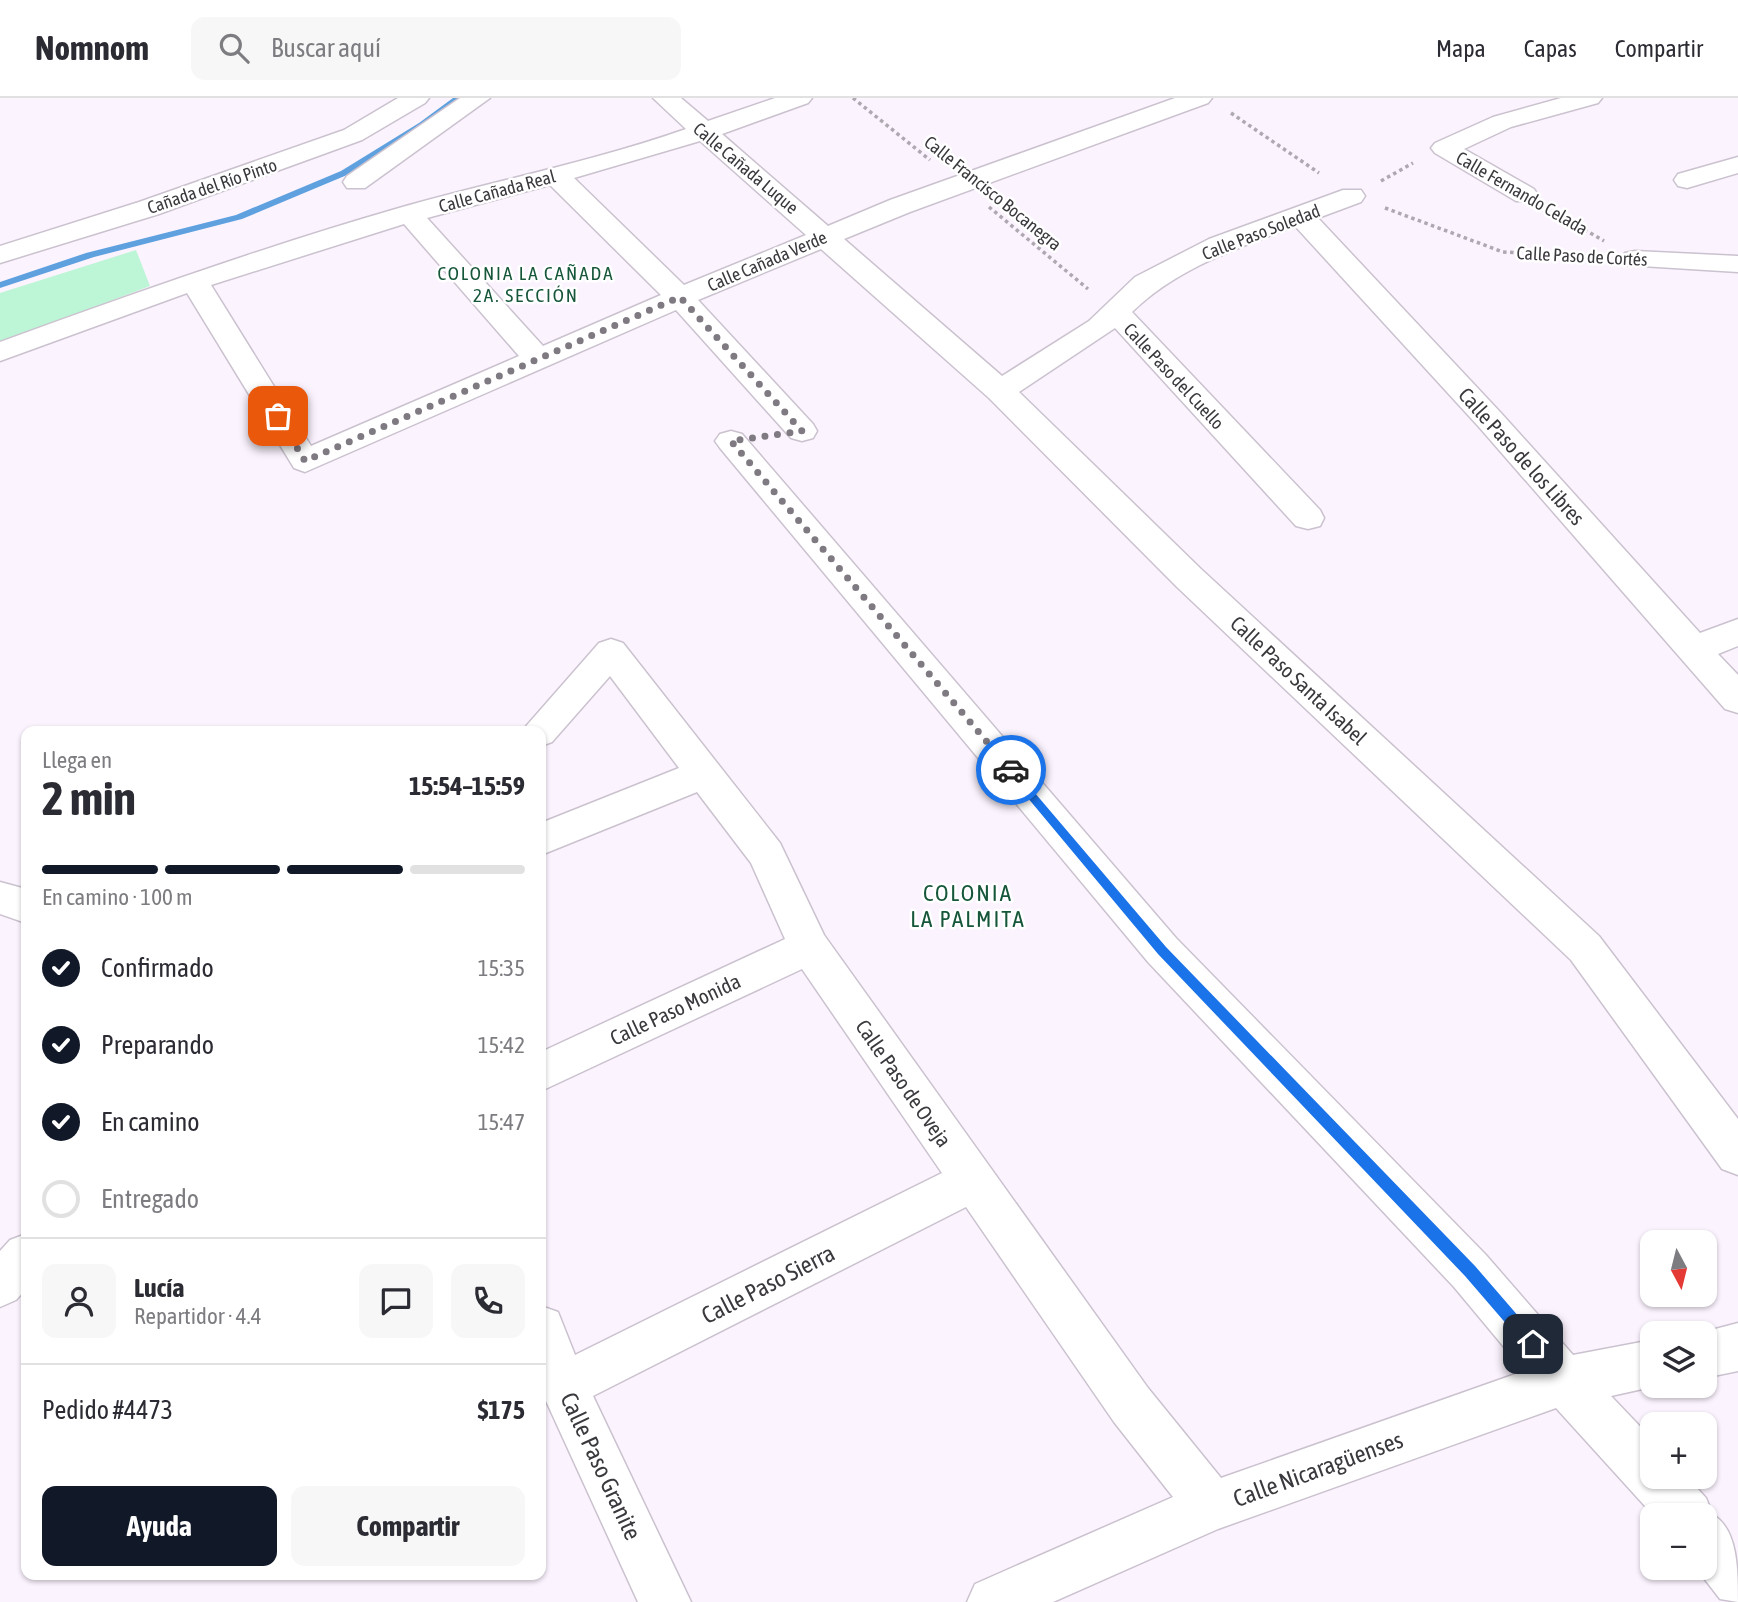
<!DOCTYPE html>
<html lang="es">
<meta charset="utf-8">
<style>
body{margin:0;font-family:"Asap Condensed",sans-serif;background:#f7f7f7;color:#2b2b33;height:100vh;display:flex;flex-direction:column;font-size:26px;white-space:nowrap}
*{box-sizing:border-box;margin:0}
p{font-size:23px;color:#7c7c81}
.icon{flex:none;width:38px;height:38px;fill:none;stroke:currentColor;stroke-width:2;stroke-linecap:round;stroke-linejoin:round}
.map{position:relative;flex:1;overflow:hidden}
.panel{position:absolute;left:21px;top:628px;width:525px;height:854px;display:flex;flex-direction:column;background:#fff;border-radius:14px;box-shadow:0 2px 5px #0004}
.panel>*{flex:none}
.needle{width:46px;rotate:173deg}
.fabs{position:absolute;left:1640px;top:1132px;display:grid;gap:14px}
.fabs a{display:grid;place-items:center;width:77px;height:77px;border-radius:14px;background:#fff;box-shadow:0 2px 5px #0004;font-size:35px}
.pin{position:absolute;display:grid;place-items:center;width:60px;height:60px;color:#fff;margin:-30px;border-radius:14px;box-shadow:0 4px 10px #0006}
.courier{position:absolute;display:grid;place-items:center;width:70px;height:70px;margin:-35px;border:5px solid #1a73e8;border-radius:50%;background:#fff;color:#222;box-shadow:0 2px 9px #0007}
.head em{font-style:normal;font-weight:700}
.head div{display:flex;flex-direction:column-reverse}
.head{display:flex;align-items:center;justify-content:space-between;height:119px;padding:0 21px}
h1{font-size:46px;font-weight:700;line-height:52px}
.bar{display:grid;grid-template-columns:repeat(4,1fr);gap:10px 7px;align-content:center;height:84px;padding:0 21px}
.bar i{height:9px;border-radius:5px;background:#e1e1e2}
.bar .selected{background:#111827}
.bar p{grid-column:span 4}
.line{display:flex;align-items:center;gap:18px;padding:0 21px;border-top:2px solid #e1e1e2}
.line div{flex:1}
.round{display:grid;place-items:center;flex:none;width:74px;height:74px;border-radius:14px;background:#f7f7f7}
ol{padding:0 21px;list-style:none}
li{display:flex;align-items:center;gap:21px;height:77px}
li p{margin-inline-start:auto}
li .icon{padding:7px;border-radius:50%;background:#111827;color:#fff;stroke-width:4}
li:last-child{color:#7c7c81}
li i{width:38px;height:38px;border:4px solid #e1e1e2;border-radius:50%}
.primary-button{display:flex;gap:14px;margin-top:auto;padding:14px 21px}
.primary-button a{flex:1;height:80px;border-radius:14px;background:#111827;color:#fff;font-size:28px;font-weight:700;line-height:80px;text-align:center}
.primary-button a+a{background:#f7f7f7;color:#2b2b33}
header{display:flex;align-items:center;gap:42px;box-sizing:border-box;height:98px;padding:0 35px;background:#fff;border-bottom:2px solid #e1e1e2}
header strong{font-size:33px}
nav{display:flex;gap:38px;margin-inline-start:auto;font-size:24px}
.search{width:490px;height:63px;background:#f7f7f7;display:flex;align-items:center;gap:18px;box-sizing:border-box;padding:0 24px;border-radius:14px;color:#7c7c81;font-size:26px}
.map>svg:first-child{display:block}
</style>
<header>
<strong>Nomnom</strong>
<div class="search"><svg class="icon" aria-label="search" viewBox="0 0 24 24"><circle cx="10" cy="10" r="6"/><path d="M15 15l6 6"/></svg>Buscar aquí</div>
<nav><a>Mapa</a><a>Capas</a><a>Compartir</a></nav>
</header>
<div class="map">
<svg width="1738" height="1504" viewBox="0 0 1738 1504">
<rect width="100%" height="100%" fill="#fbf3fe"/>
<path fill="#bdf6d6" d="M136 152 150 188 0 245V195Z"/>
<g fill="none" stroke-linecap="round" stroke-linejoin="round">
<path fill="#5fa1df" fill-rule="evenodd" d="M453 0H464L425 29 347 77 242 121 94 159 0 190V184L86 155 236 117 341 73 419 25Z"/>
<g stroke="#cbc2cf" stroke-width="3">
<g id="minor">
<path d="M398 0H429L425 5 362 42 159 116 0 165V148L139 104 344 32Z"/>
<path d="M460 0H490L365 90H347L343 84 347 78Z"/>
<path d="M653 0H681L708 23 775 0H812L808 5 722 36 828 128 890 102 1175 0H1212L1208 5 910 114 844 141 1002 278 1089 223 1135 179 1209 141 1343 92H1361L1365 98 1361 104 1318 120 1501 315 1700 535 1738 521V548L1718 556 1738 577V615L1725 611 1479 329 1295 128C1238 150 1177 170 1132 214L1320 412 1324 420 1320 428 1308 431 1296 428 1115 230 1019 294 1201 471 1599 838 1738 1021V1077L1722 1071 1571 862 1177 489 989 300 821 151 698 202 813 326 817 333 813 340 802 343 791 340 676 212 305 374 294 370 187 195 0 263V244C132 196 264 149 399 110 494 83 592 64 686 31ZM700 43 806 137 684 187 574 80ZM550 87 661 197 543 248 427 120ZM404 126 519 258 311 348 211 187Z"/>
<path d="M1561 0H1602L1598 5 1511 29 1464 51 1534 91 1538 97 1534 103H1516L1435 55 1431 50 1435 45 1493 19Z"/>
<path d="M1738 59V75L1687 90 1678 88 1674 82 1678 76Z"/>
<path d="M1635 153 1738 158V174L1625 167 1621 161 1625 155Z"/>
<path d="M731 333 742 336 1176 840 1486 1157 1573 1257 1652 1242V1288H1656L1611 1298 1652 1341V1379H1687L1706 1400 1713 1417C1738 1431 1738 1473 1738 1504L1720 1501 1696 1470H1704V1418H1654L1556 1310 1218 1431 1053 1504H967L975 1486 1173 1399 1114 1324 966 1109 593 1298 691 1504H638L541 1292V1208L558 1214 575 1257 942 1075 802 871 541 993V954L785 841 751 765 697 694 541 757V725L679 670 610 578 552 644 541 648V634H521L599 545 611 541 623 545 780 745 824 837 1148 1290 1221 1380 1524 1273 1454 1189 1148 864 720 350 715 343 720 336Z"/>
<path d="M0 784 26 791V825L0 816Z"/>
<path d="M26 1136V1191L16 1202 0 1209V1153L10 1142Z"/>
<path d="M1738 1225V1273L1704 1280V1236H1696Z"/>
</g>
</g>
<g stroke="#aea8b1" stroke-width="3.5" stroke-dasharray="3.5 3.5" stroke-linecap="butt">
<path d="M853 0 930 62"/>
<path d="M1231 15 1319 75"/>
<path d="M1381 83 1413 65"/>
<path d="M989 109 1088 191"/>
<path d="M1385 110 1503 154 1603 159"/>
<path d="M1554 114 1604 143"/>
</g>
<use href="#minor" fill="#fff" fill-rule="evenodd"/>
</g>
<path fill="#1a73e8" d="M1011 667 1166 849 1475 1168 1538 1241V1251H1528L1465 1178 1158 856 1007 675V669Z"/>
<g fill="none" stroke-linecap="round" stroke-linejoin="round">
<path stroke="#7f7a81" stroke-width="7" stroke-dasharray="0 12.6" d="M278 318 305 363 680 199 802 333 731 343 1011 672"/>
</g>
<g text-anchor="middle" dominant-baseline="central" stroke-width="5" stroke-linejoin="round" paint-order="stroke">
<g font-size="18" fill="#3c393e" stroke="#fff">
<text transform="translate(746 70) rotate(40)">Calle Cañada Luque</text>
<text transform="translate(212 88) rotate(-19)">Cañada del Río Pinto</text>
<text transform="translate(497 93) rotate(-15)">Calle Cañada Real</text>
<text transform="translate(993 95) rotate(39)">Calle Francisco Bocanegra</text>
<text transform="translate(1522 95) rotate(30)">Calle Fernando Celada</text>
<text transform="translate(1261 134) rotate(-21)">Calle Paso Soledad</text>
<text transform="translate(1582 158) rotate(3)">Calle Paso de Cortés</text>
<text transform="translate(767 163) rotate(-23)">Calle Cañada Verde</text>
<text transform="translate(1174 278) rotate(47)">Calle Paso del Cuello</text>
</g>
<g font-size="19" letter-spacing="2" fill="#16563a" stroke="#fff">
<text x="526" y="175">COLONIA LA CAÑADA<tspan x="526" dy="22">2A. SECCIÓN</tspan></text>
</g>
<g font-size="21" fill="#3c393e" stroke="#fff">
<text transform="translate(1522 358) rotate(48)">Calle Paso de los Libres</text>
<text transform="translate(1299 582) rotate(43)">Calle Paso Santa Isabel</text>
<text transform="translate(675 911) rotate(-25)">Calle Paso Monida</text>
<text transform="translate(904 985) rotate(55)">Calle Paso de Oveja</text>
</g>
<g font-size="23" letter-spacing="2" fill="#16563a" stroke="#fff">
<text x="968" y="795">COLONIA<tspan x="968" dy="26">LA PALMITA</tspan></text>
</g>
<g font-size="24" fill="#3c393e" stroke="#fff">
<text transform="translate(768 1186) rotate(-27)">Calle Paso Sierra</text>
<text transform="translate(601 1368) rotate(65)">Calle Paso Granite</text>
<text transform="translate(1318 1371) rotate(-20)">Calle Nicaragüenses</text>
</g>
</g>
</svg>
<div class="fabs">
<a><svg class="needle" viewBox="-14 -14 28 28"><path d="M0-13l5 13h-10z" fill="#e53935"/><path d="M0 13l5-13h-10z" fill="#7c7c81"/></svg></a>
<a><svg class="icon" aria-label="layers" viewBox="0 0 24 24"><path d="M12 4l9 5-9 5-9-5zM3 14l9 5 9-5"/></svg></a>
<a>+</a>
<a>−</a>
</div>
<div class="pin" style="left:278px;top:318px;background:#ea580c"><svg class="icon" aria-label="bag" viewBox="0 0 24 24"><path d="M5 8h14l-1 12H6zM9 8a3 3 0 0 1 6 0"/></svg></div>
<div class="pin" style="left:1533px;top:1246px;background:#1f2937"><svg class="icon" aria-label="home" viewBox="0 0 24 24"><path d="M3 11l9-7 9 7M6 9v11h12V9"/></svg></div>
<div class="courier" style="left:1011px;top:672px"><svg class="icon" aria-label="car" viewBox="0 0 24 24"><path d="M5 17H2v-5l4-1 3-4h7l3 4 3 1v5h-3M9 17h6M6 11h13"/><circle cx="7" cy="17" r="2"/><circle cx="17" cy="17" r="2"/></svg></div>
<section class="panel">
<div class="head"><div><h1>2 min</h1><p>Llega en</p></div><em>15:54–15:59</em></div>
<div class="bar"><i class="selected"></i><i class="selected"></i><i class="selected"></i><i></i><p>En camino · 100 m</p></div>
<ol>
<li><svg class="icon" aria-label="check" viewBox="0 0 24 24"><path d="M5 12l5 5 9-10"/></svg>Confirmado<p>15:35</p></li>
<li><svg class="icon" aria-label="check" viewBox="0 0 24 24"><path d="M5 12l5 5 9-10"/></svg>Preparando<p>15:42</p></li>
<li><svg class="icon" aria-label="check" viewBox="0 0 24 24"><path d="M5 12l5 5 9-10"/></svg>En camino<p>15:47</p></li>
<li><i></i>Entregado</li>
</ol>
<div class="line" style="height:126px"><a class="round"><svg class="icon" aria-label="person" viewBox="0 0 24 24"><circle cx="12" cy="8" r="4"/><path d="M4 21q1-7 8-7t8 7"/></svg></a><div><b>Lucía</b><p>Repartidor · 4.4</p></div><a class="round"><svg class="icon" aria-label="chat" viewBox="0 0 24 24"><path d="M4 5h16v11H9l-5 4z"/></svg></a><a class="round"><svg class="icon" aria-label="phone" viewBox="0 0 24 24"><path d="M5 4h4l2 5-3 2q2 4 5 5l2-3 5 2v4C11 20 4 13 5 4z"/></svg></a></div>
<div class="line" style="height:91px"><div>Pedido #4473</div><b>$175</b></div>
<div class="primary-button"><a>Ayuda</a><a>Compartir</a></div>
</section>
</div>
